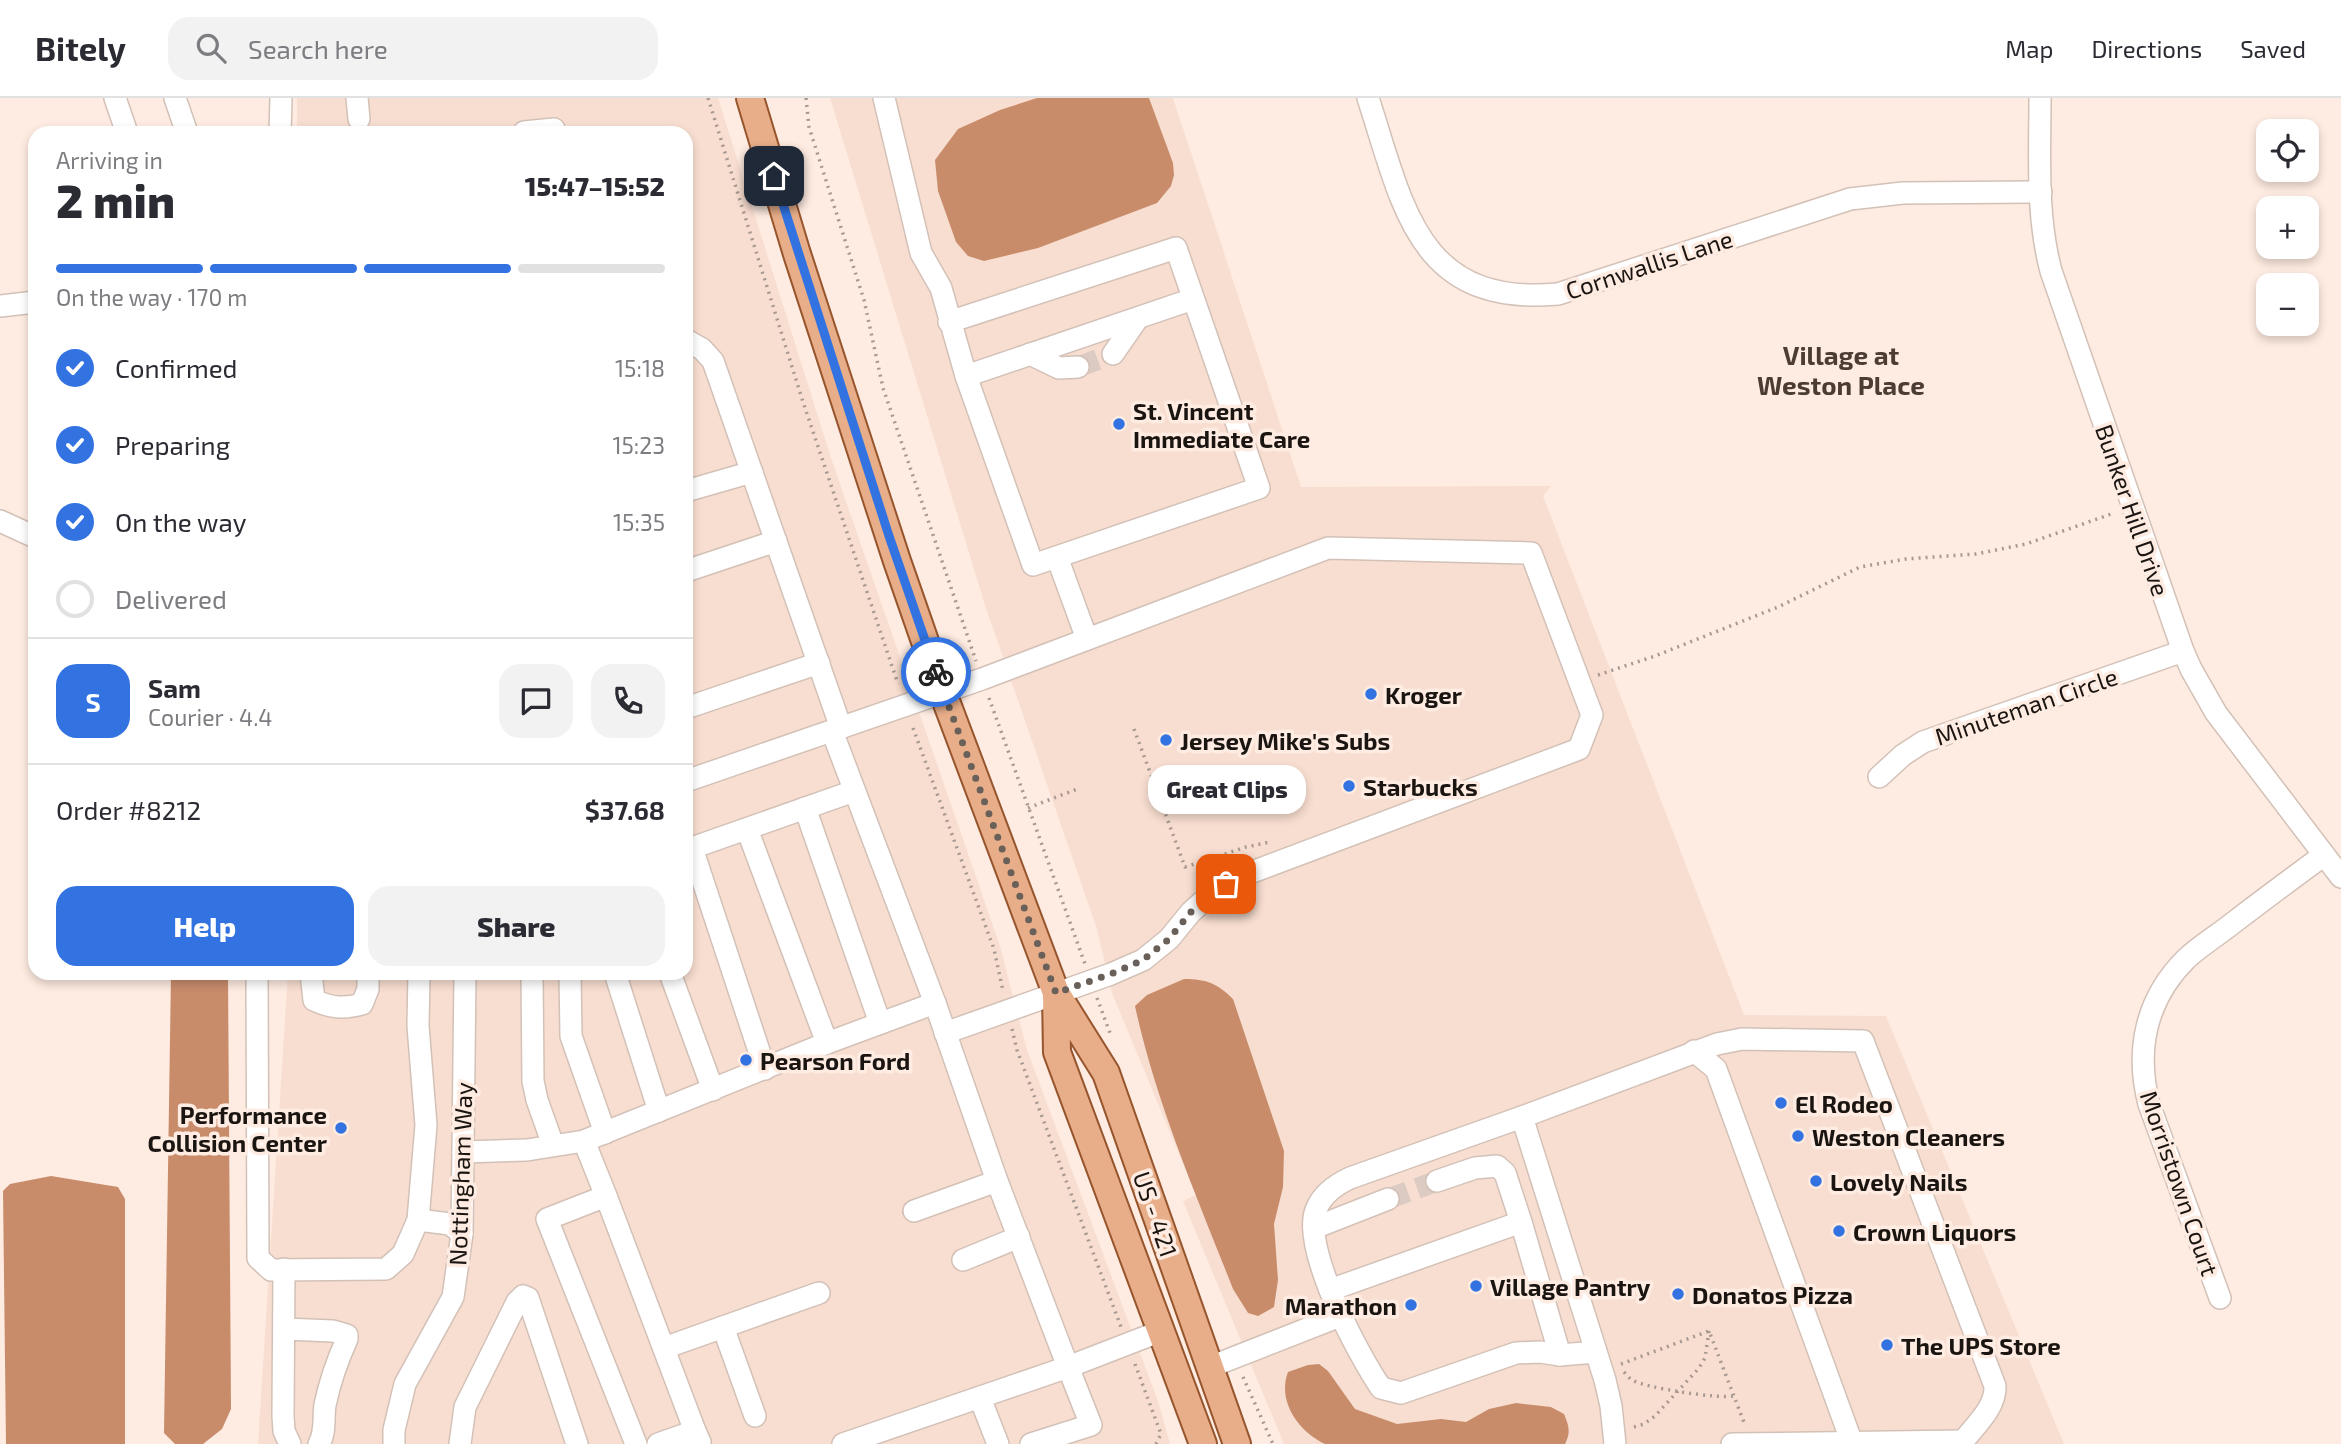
<!DOCTYPE html>
<meta charset="utf-8">
<style>
body{margin:0;font-family:"Exo 2",sans-serif;background:#f2f2f3;color:#2b2b33;height:100vh;display:flex;flex-direction:column;font-size:26px;white-space:nowrap}
*{box-sizing:border-box;margin:0}
p{font-size:23px;color:#7c7c81}
.icon{flex:none;width:38px;height:38px;fill:none;stroke:currentColor;stroke-width:2;stroke-linecap:round;stroke-linejoin:round}
.map{position:relative;flex:1;overflow:hidden}
.sheet{position:absolute;left:28px;top:28px;width:665px;height:854px;display:flex;flex-direction:column;background:#fff;border-radius:21px;box-shadow:0 4px 10px #0003}
.sheet>*{flex:none}
.controls{position:absolute;left:2256px;top:21px;display:grid;gap:14px}
.controls a{display:grid;place-items:center;width:63px;height:63px;border-radius:14px;background:#fff;box-shadow:0 4px 10px #0003;font-size:35px}
.pin{position:absolute;display:grid;place-items:center;width:60px;height:60px;color:#fff;margin:-30px;border-radius:14px;box-shadow:0 4px 10px #0006}
.courier{position:absolute;display:grid;place-items:center;width:70px;height:70px;margin:-35px;border:5px solid #3273e1;border-radius:50%;background:#fff;color:#222;box-shadow:0 2px 9px #0007}
.bubble{position:absolute;height:49px;border-radius:21px;background:#fff;box-shadow:0 4px 10px #0003;font-size:23px;font-weight:800;line-height:49px;text-align:center}
.overview em{font-style:normal;font-weight:800}
.overview div{display:flex;flex-direction:column-reverse}
.overview{display:flex;align-items:center;justify-content:space-between;height:119px;padding:0 28px}
h1{font-size:46px;font-weight:800;line-height:52px}
.bar{display:grid;grid-template-columns:repeat(4,1fr);gap:10px 7px;align-content:center;height:84px;padding:0 28px}
.bar i{height:9px;border-radius:5px;background:#e1e1e2}
.bar .on{background:#3273e1}
.bar p{grid-column:span 4}
.line{display:flex;align-items:center;gap:18px;padding:0 28px;border-top:2px solid #e1e1e2}
.line div{flex:1}
.round{display:grid;place-items:center;flex:none;width:74px;height:74px;border-radius:21px;background:#f2f2f3}
ol{padding:0 28px;list-style:none}
li{display:flex;align-items:center;gap:21px;height:77px}
li p{margin-inline-start:auto}
li .icon{padding:7px;border-radius:50%;background:#3273e1;color:#fff;stroke-width:4}
li:last-child{color:#7c7c81}
li i{width:38px;height:38px;border:4px solid #e1e1e2;border-radius:50%}
.action{display:flex;gap:14px;margin-top:auto;padding:14px 28px}
.action a{flex:1;height:80px;border-radius:21px;background:#3273e1;color:#fff;font-size:28px;font-weight:800;line-height:80px;text-align:center}
.action a+a{background:#f2f2f3;color:#2b2b33}
header{display:flex;align-items:center;gap:42px;box-sizing:border-box;height:98px;padding:0 35px;background:#fff;border-bottom:2px solid #e1e1e2}
header strong{font-size:33px}
nav{display:flex;gap:38px;margin-inline-start:auto;font-size:24px}
.search{width:490px;height:63px;background:#f2f2f3;display:flex;align-items:center;gap:18px;box-sizing:border-box;padding:0 24px;border-radius:21px;color:#7c7c81;font-size:26px}
.map>svg:first-child{display:block}
</style>
<header>
<strong>Bitely</strong>
<div class="search"><svg class="icon" aria-label="search" viewBox="0 0 24 24"><circle cx="10" cy="10" r="6"/><path d="M15 15l6 6"/></svg>Search here</div>
<nav><a>Map</a><a>Directions</a><a>Saved</a></nav>
</header>
<div class="map">
<svg width="2341" height="1346" viewBox="0 0 2341 1346">
<rect width="100%" height="100%" fill="#feebe1"/>
<g fill="#f8ded0">
<path d="M297 0H718L831 360 1000 848 1027 952 1158 1303 1170 1346H258L288 875H686V35H297Z"/>
<path d="M830 0H1173L1301 389 1551 388 1543 398 1744 917 1886 918 2064 1346H1284L1183 1103 1196 1097 1112 895 1097 831 985 507Z"/>
</g>
<g fill="#c88c6b">
<path d="M1037 0H1149L1173 65 1174 77 1171 88 1157 105 1038 150 984 163 968 158 956 144 938 93 935 62 958 31 1000 12Z"/>
<path d="M171 875H228L231 1311 222 1331 203 1346H175L164 1335Z"/>
<path d="M1184 881C1206 881 1217 885 1233 901L1284 1053 1283 1089 1274 1126 1278 1182 1274 1209 1258 1218 1248 1215 1233 1191C1197 1099 1156 1005 1135 908L1147 897Z"/>
<path d="M51 1078 118 1089 125 1101V1346H6L3 1093 10 1086Z"/>
<path d="M1319 1266 1328 1273 1355 1311 1397 1326 1441 1321 1466 1324 1489 1311 1516 1305 1551 1309 1564 1316C1569 1328 1571 1334 1565 1346H1325C1298 1333 1277 1303 1288 1274L1308 1267Z"/>
</g>
<g fill="none" stroke-linecap="round" stroke-linejoin="round">
<g stroke="#dccbc2" stroke-width="21" stroke-dasharray="21 10" stroke-linecap="butt">
<path d="M1078 269 1113 256"/>
<path d="M1388 1101 1437 1083"/>
</g>
<g stroke="#d3c1b7" stroke-width="24">
<g id="minor">
<path d="M115 0 127 35"/>
<path d="M175 0 187 35"/>
<path d="M357 0 359 21"/>
<path d="M884 0 921 155 941 190 966 278 1033 467 1259 390 1176 150 949 224"/>
<path d="M1368 0C1403 107 1417 209 1558 196L1850 101 1903 95 2041 94"/>
<path d="M2040 0C2040 57 2036 117 2051 173L2183 553 2191 571 2216 615 2341 779"/>
<path d="M524 34 554 31"/>
<path d="M280 35 281 0"/>
<path d="M0 208 35 204"/>
<path d="M686 242 702 251 713 263 841 630"/>
<path d="M1030 256 1059 270 1078 269"/>
<path d="M1113 256 1138 220"/>
<path d="M966 278 1193 201"/>
<path d="M686 393 752 374"/>
<path d="M0 423 35 439"/>
<path d="M1057 459 1087 541"/>
<path d="M686 473 776 443"/>
<path d="M686 610 819 565"/>
<path d="M832 633 935 905 997 1083 1068 1269 843 1346"/>
<path d="M1879 679 1903 657 1923 644 2183 553"/>
<path d="M686 683 982 581 1328 450 1531 455 1592 617 1579 651 1239 779 1211 796 1191 814 1169 841 1143 862 1111 876 945 935"/>
<path d="M805 710 880 925"/>
<path d="M747 731 827 945"/>
<path d="M692 750 765 971"/>
<path d="M686 752 854 693"/>
<path d="M257 875 258 1160 271 1172 386 1171 403 1156 418 1122 450 1126 462 1136"/>
<path d="M311 875 314 902C331 910 344 911 362 906L368 891V875"/>
<path d="M532 875 533 983 537 1002 553 1047"/>
<path d="M570 875 571 938 605 1035"/>
<path d="M615 875 659 1013"/>
<path d="M670 875 713 992"/>
<path d="M1694 953 1716 971 1852 1345"/>
<path d="M1522 1019 1605 1282 1611 1308 1615 1346"/>
<path d="M584 1043 606 1098 547 1121 636 1346"/>
<path d="M463 1054 527 1052 584 1043 827 945 935 905"/>
<path d="M1437 1083 1475 1070 1497 1068 1505 1075 1521 1124 1560 1257"/>
<path d="M606 1098 695 1333"/>
<path d="M914 1113 997 1083"/>
<path d="M418 1122 426 1027 418 928 419 875"/>
<path d="M1314 1130 1388 1101"/>
<path d="M963 1162 1019 1139"/>
<path d="M284 1171 283 1318 284 1333 290 1346"/>
<path d="M1330 1192 1521 1124"/>
<path d="M2220 1200 2149 1006C2135 952 2146 901 2186 861 2200 848 2218 837 2233 825 2263 802 2294 779 2324 757"/>
<path d="M723 1229 755 1318"/>
<path d="M284 1231 333 1233 347 1237V1241C337 1263 330 1283 325 1307 323 1320 326 1334 319 1346"/>
<path d="M664 1250 819 1195"/>
<path d="M1596 1254 1560 1257 1540 1254 1516 1255 1401 1295 1381 1290C1359 1258 1301 1150 1316 1112 1322 1096 1335 1087 1350 1080L1522 1019 1717 946 1742 941 1863 943 1995 1288C1996 1309 1976 1327 1963 1343"/>
<path d="M1210 1269 1340 1218"/>
<path d="M980 1300 998 1346"/>
<path d="M394 1346V1332L405 1286 453 1199 462 1136 465 875"/>
<path d="M460 1346 465 1309 517 1204 523 1198 528 1200 577 1346"/>
<path d="M658 1346 695 1333 700 1344"/>
<path d="M1031 1346 1091 1327 1068 1269 1161 1233"/>
<path d="M1732 1346 1963 1343V1346"/>
</g>
</g>
<g stroke="#96552d" stroke-width="30">
<g id="major">
<path d="M750 0 797 156 897 463 943 595 1056 895 1106 975 1237 1346"/>
<path d="M1056 897 1057 954 1203 1346"/>
</g>
</g>
<g stroke="#a79992" stroke-width="3.5" stroke-dasharray="2 5" stroke-linecap="butt">
<path d="M708 0 803 304 898 586"/>
<path d="M806 0 809 29 864 202 883 290 976 563"/>
<path d="M1598 577 1655 558 1778 509 1860 469 1906 461 1976 456 2026 446 2114 415"/>
<path d="M989 600 1085 866"/>
<path d="M913 630 994 851 1003 893"/>
<path d="M1134 631 1185 769 1246 749 1270 744"/>
<path d="M1028 710 1080 690"/>
<path d="M1097 900 1110 935"/>
<path d="M1012 931 1017 952 1121 1229"/>
<path d="M1135 1266 1161 1336 1156 1346"/>
<path d="M1621 1266 1709 1233 1745 1327"/>
<path d="M1624 1274C1627 1277 1629 1280 1632 1282 1645 1290 1719 1301 1733 1298"/>
<path d="M1243 1279 1273 1346"/>
<path d="M1634 1329 1644 1326 1655 1318 1699 1270 1705 1260 1709 1233"/>
</g>
<use href="#minor" stroke="#fff" stroke-width="21"/>
<use href="#major" stroke="#e8ae89" stroke-width="26"/>
</g>
<g fill="none" stroke-linecap="round" stroke-linejoin="round">
<path stroke="#6a605a" stroke-width="7" stroke-dasharray="0 12.6" d="M936 574 1056 895 1111 876 1143 862 1169 841 1191 814 1226 786"/>
<path stroke="#3273e1" stroke-width="9" d="M774 78 889 438 936 574"/>
</g>
<g fill="#3273e1" stroke="#feebe1" stroke-width="2.5">
<circle cx="1119" cy="326" r="7"/>
<circle cx="1371" cy="596" r="7"/>
<circle cx="1166" cy="642" r="7"/>
<circle cx="1349" cy="688" r="7"/>
<circle cx="746" cy="962" r="7"/>
<circle cx="1781" cy="1005" r="7"/>
<circle cx="341" cy="1030" r="7"/>
<circle cx="1798" cy="1038" r="7"/>
<circle cx="1816" cy="1083" r="7"/>
<circle cx="1839" cy="1133" r="7"/>
<circle cx="1476" cy="1188" r="7"/>
<circle cx="1678" cy="1196" r="7"/>
<circle cx="1411" cy="1207" r="7"/>
<circle cx="1887" cy="1247" r="7"/>
</g>
<g text-anchor="middle" dominant-baseline="central" stroke-width="7" stroke-linejoin="round" paint-order="stroke">
<g font-size="24" fill="#1b1512" stroke="#feebe1">
<text transform="translate(1649 166) rotate(-18)">Cornwallis Lane</text>
<text transform="translate(2133 412) rotate(71)">Bunker Hill Drive</text>
<text transform="translate(2026 608) rotate(-19)">Minuteman Circle</text>
<text transform="translate(460 1076) rotate(-88)">Nottingham Way</text>
<text transform="translate(2180 1085) rotate(71)">Morristown Court</text>
<text transform="translate(1156 1116) rotate(71)">US - 421</text>
</g>
<g font-size="24" font-weight="bold" fill="#1b1512" stroke="#feebe1" text-anchor="start">
<text x="1133" y="312">St. Vincent<tspan x="1133" dy="28">Immediate Care</tspan></text>
<text x="1385" y="596">Kroger</text>
<text x="1180" y="642">Jersey Mike's Subs</text>
<text x="1363" y="688">Starbucks</text>
<text x="760" y="962">Pearson Ford</text>
<text x="1795" y="1005">El Rodeo</text>
<text x="327" y="1016" text-anchor="end">Performance<tspan x="327" dy="28">Collision Center</tspan></text>
<text x="1812" y="1038">Weston Cleaners</text>
<text x="1830" y="1083">Lovely Nails</text>
<text x="1853" y="1133">Crown Liquors</text>
<text x="1490" y="1188">Village Pantry</text>
<text x="1692" y="1196">Donatos Pizza</text>
<text x="1397" y="1207" text-anchor="end">Marathon</text>
<text x="1901" y="1247">The UPS Store</text>
</g>
<g font-size="26" font-weight="bold" fill="#4b3c34" stroke="#feebe1">
<text x="1841" y="256">Village at<tspan x="1841" dy="30">Weston Place</tspan></text>
</g>
</g>
</svg>
<div class="controls">
<a><svg class="icon" aria-label="locate" viewBox="0 0 24 24"><circle cx="12" cy="12" r="6"/><path d="M12 2v4M12 18v4M2 12h4M18 12h4"/></svg></a>
<a>+</a>
<a>−</a>
</div>
<div class="pin" style="left:1226px;top:786px;background:#ea580c"><svg class="icon" aria-label="bag" viewBox="0 0 24 24"><path d="M5 8h14l-1 12H6zM9 8a3 3 0 0 1 6 0"/></svg></div>
<div class="pin" style="left:774px;top:78px;background:#1f2937"><svg class="icon" aria-label="home" viewBox="0 0 24 24"><path d="M3 11l9-7 9 7M6 9v11h12V9"/></svg></div>
<div class="courier" style="left:936px;top:574px"><svg class="icon" aria-label="bike" viewBox="0 0 24 24"><circle cx="6" cy="16" r="4"/><circle cx="18" cy="16" r="4"/><path d="M6 16l4-8h5l3 8M10 8l3 8H6M13 5h3"/></svg></div>
<div class="bubble" style="left:1148px;top:667px;width:158px">Great Clips</div>
<section class="sheet">
<div class="overview"><div><h1>2 min</h1><p>Arriving in</p></div><em>15:47–15:52</em></div>
<div class="bar"><i class="on"></i><i class="on"></i><i class="on"></i><i></i><p>On the way · 170 m</p></div>
<ol>
<li><svg class="icon" aria-label="check" viewBox="0 0 24 24"><path d="M5 12l5 5 9-10"/></svg>Confirmed<p>15:18</p></li>
<li><svg class="icon" aria-label="check" viewBox="0 0 24 24"><path d="M5 12l5 5 9-10"/></svg>Preparing<p>15:23</p></li>
<li><svg class="icon" aria-label="check" viewBox="0 0 24 24"><path d="M5 12l5 5 9-10"/></svg>On the way<p>15:35</p></li>
<li><i></i>Delivered</li>
</ol>
<div class="line" style="height:126px"><b class="round" style="background:#3273e1;color:#fff">S</b><div><b>Sam</b><p>Courier · 4.4</p></div><a class="round"><svg class="icon" aria-label="chat" viewBox="0 0 24 24"><path d="M4 5h16v11H9l-5 4z"/></svg></a><a class="round"><svg class="icon" aria-label="phone" viewBox="0 0 24 24"><path d="M5 4h4l2 5-3 2q2 4 5 5l2-3 5 2v4C11 20 4 13 5 4z"/></svg></a></div>
<div class="line" style="height:91px"><div>Order #8212</div><b>$37.68</b></div>
<div class="action"><a>Help</a><a>Share</a></div>
</section>
</div>
